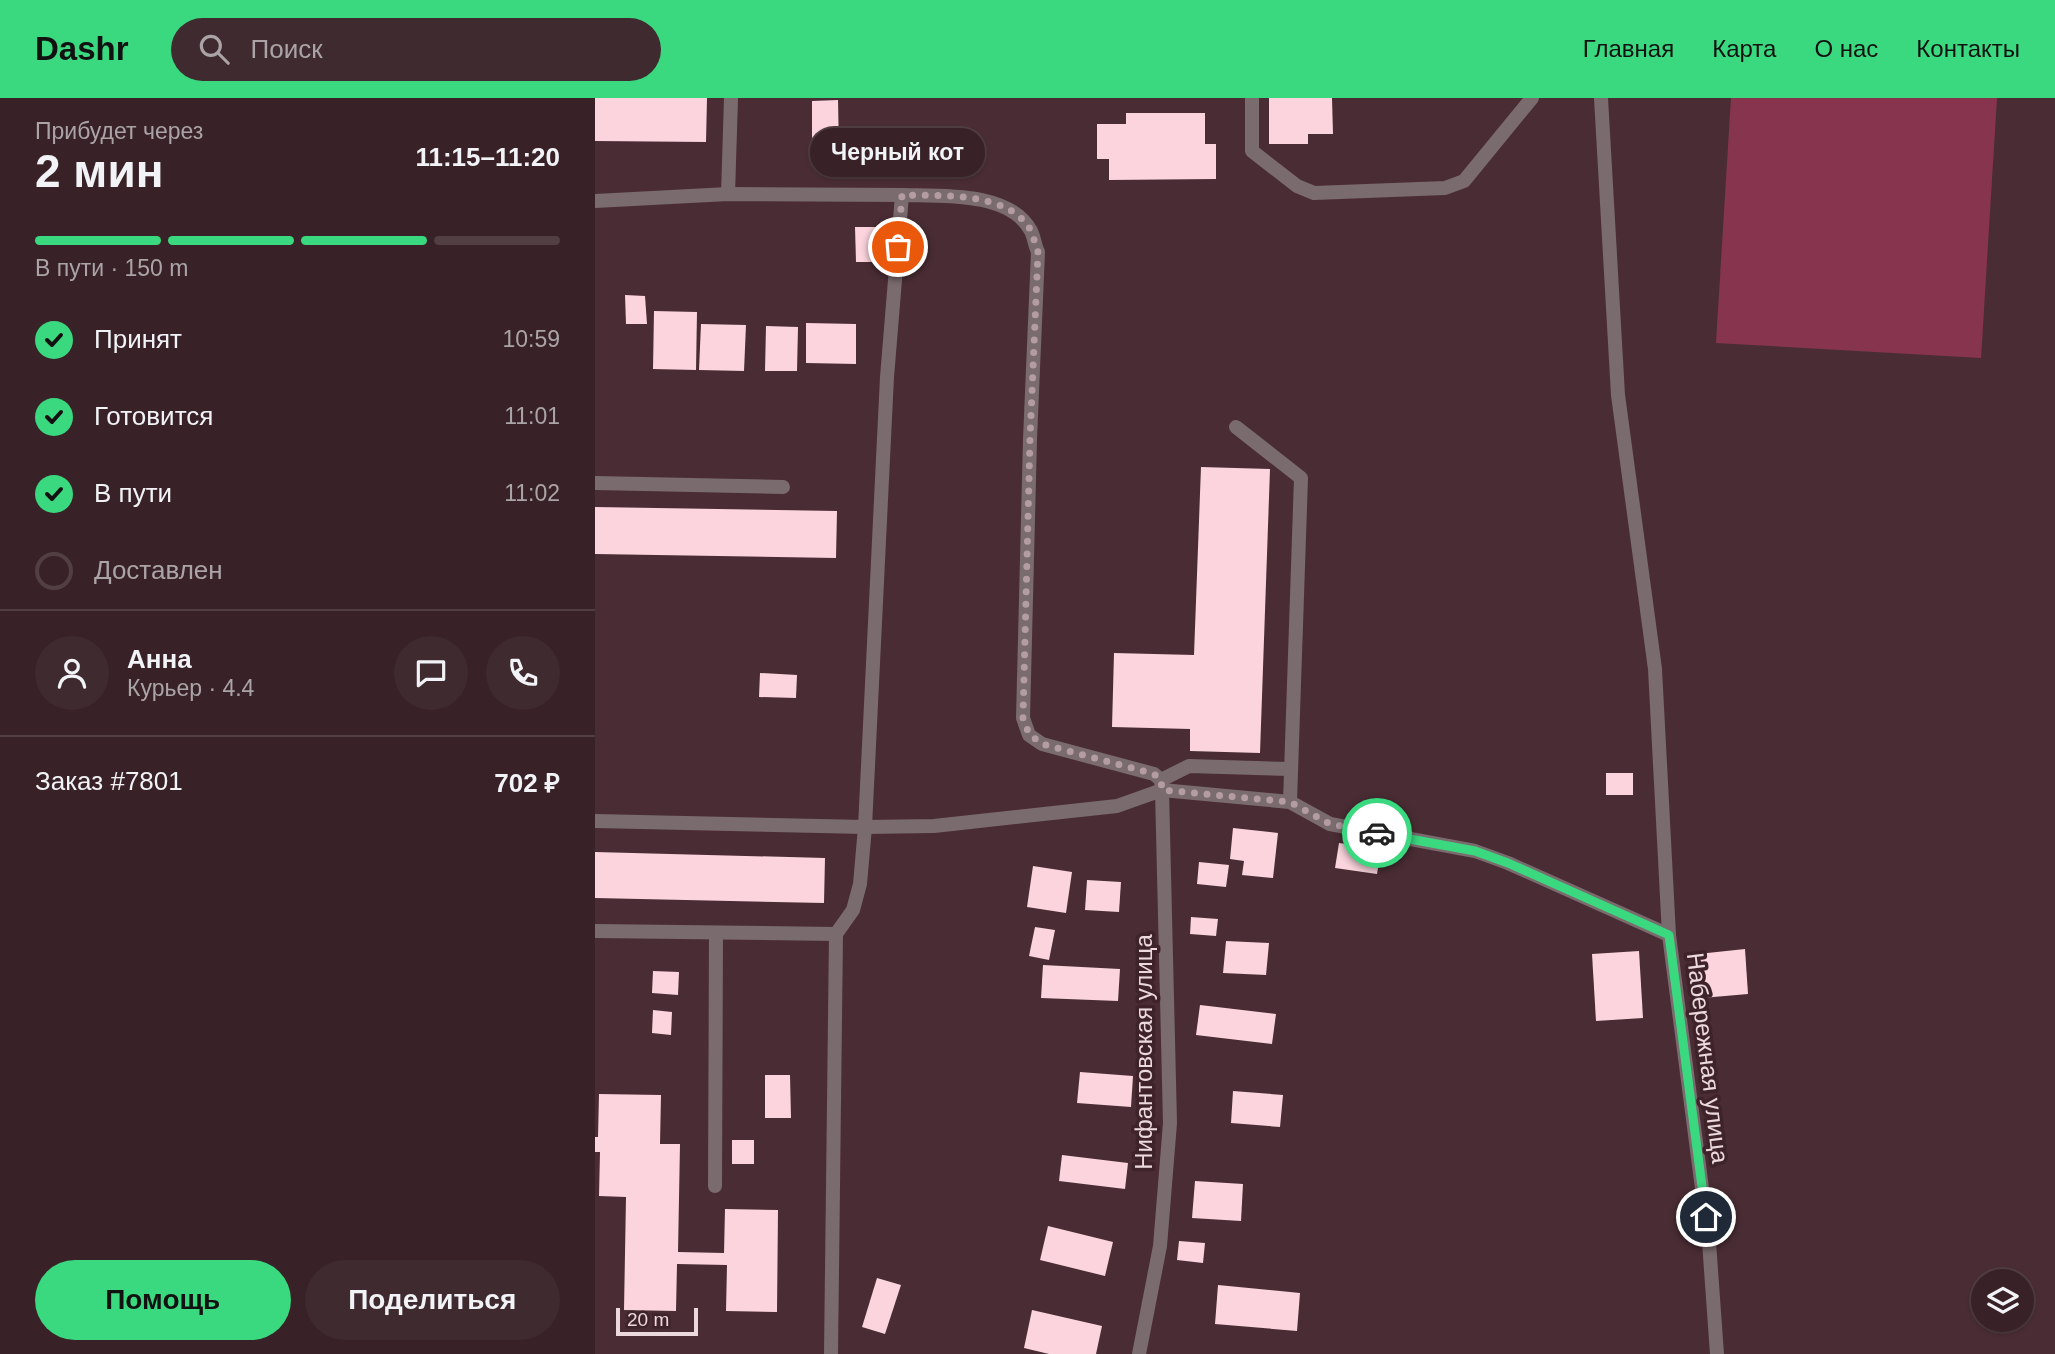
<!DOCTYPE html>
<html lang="ru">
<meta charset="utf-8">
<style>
body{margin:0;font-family:Helvetica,sans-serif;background:#3f2a2f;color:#f1f3f6;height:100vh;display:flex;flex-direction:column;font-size:26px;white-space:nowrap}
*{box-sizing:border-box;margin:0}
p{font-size:23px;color:#aba4a7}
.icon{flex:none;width:38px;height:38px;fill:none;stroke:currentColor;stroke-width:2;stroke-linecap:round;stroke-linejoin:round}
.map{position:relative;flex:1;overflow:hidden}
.details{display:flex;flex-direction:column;background:#382227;width:595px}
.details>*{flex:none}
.fabs{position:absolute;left:1376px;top:1171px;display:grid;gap:14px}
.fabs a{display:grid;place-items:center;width:63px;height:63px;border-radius:50%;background:#382227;box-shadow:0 2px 5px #0004,0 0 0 2px #523f44;font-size:35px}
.scale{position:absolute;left:21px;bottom:18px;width:82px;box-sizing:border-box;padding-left:7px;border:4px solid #ecd9dd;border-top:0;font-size:19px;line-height:24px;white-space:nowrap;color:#ecd9dd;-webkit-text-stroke:5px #3f232a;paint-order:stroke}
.pin{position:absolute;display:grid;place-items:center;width:60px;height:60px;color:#fff;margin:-30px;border:4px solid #fff;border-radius:50%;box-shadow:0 2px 7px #0007}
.courier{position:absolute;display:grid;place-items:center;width:70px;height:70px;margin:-35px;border:5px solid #3ad87f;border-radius:50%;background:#fff;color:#222;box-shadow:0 2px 9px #0007}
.bubble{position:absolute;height:49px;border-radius:24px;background:#382227;box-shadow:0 2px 5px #0004,0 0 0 2px #523f44;font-size:23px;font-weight:800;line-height:49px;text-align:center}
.summary em{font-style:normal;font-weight:800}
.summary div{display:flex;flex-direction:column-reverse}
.summary{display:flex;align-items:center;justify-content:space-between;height:119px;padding:0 35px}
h1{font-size:46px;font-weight:800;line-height:52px}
.bar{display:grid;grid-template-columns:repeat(4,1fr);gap:10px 7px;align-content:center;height:84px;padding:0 35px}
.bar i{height:9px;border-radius:5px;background:#523f44}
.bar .on{background:#3ad87f}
.bar p{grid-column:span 4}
.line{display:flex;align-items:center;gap:18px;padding:0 35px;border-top:2px solid #523f44}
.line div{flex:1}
.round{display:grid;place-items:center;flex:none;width:74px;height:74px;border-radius:37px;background:#3f2a2f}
ol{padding:0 35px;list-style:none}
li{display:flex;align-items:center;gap:21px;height:77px}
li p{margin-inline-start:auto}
li .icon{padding:7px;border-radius:50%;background:#3ad87f;color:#111;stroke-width:4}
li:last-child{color:#aba4a7}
li i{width:38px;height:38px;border:4px solid #523f44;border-radius:50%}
.primary-button{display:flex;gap:14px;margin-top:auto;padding:14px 35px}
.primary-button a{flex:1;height:80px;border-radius:42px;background:#3ad87f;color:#111;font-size:28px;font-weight:800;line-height:80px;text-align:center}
.primary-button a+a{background:#3f2a2f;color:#f1f3f6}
header{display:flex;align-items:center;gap:42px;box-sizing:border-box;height:98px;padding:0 35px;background:#3ad87f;color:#111}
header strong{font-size:33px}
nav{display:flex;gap:38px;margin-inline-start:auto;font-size:24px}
.search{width:490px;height:63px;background:#3f2a2f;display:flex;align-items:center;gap:18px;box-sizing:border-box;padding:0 24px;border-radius:38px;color:#aba4a7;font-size:26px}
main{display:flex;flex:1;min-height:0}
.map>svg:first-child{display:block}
</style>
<header>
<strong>Dashr</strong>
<div class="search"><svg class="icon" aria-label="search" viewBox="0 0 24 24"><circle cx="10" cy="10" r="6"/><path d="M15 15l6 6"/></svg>Поиск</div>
<nav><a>Главная</a><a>Карта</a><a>О нас</a><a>Контакты</a></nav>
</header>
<main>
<section class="details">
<div class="summary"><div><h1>2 мин</h1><p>Прибудет через</p></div><em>11:15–11:20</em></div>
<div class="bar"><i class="on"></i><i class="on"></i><i class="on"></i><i></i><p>В пути · 150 m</p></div>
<ol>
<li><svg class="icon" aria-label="check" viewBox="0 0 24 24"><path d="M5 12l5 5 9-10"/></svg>Принят<p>10:59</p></li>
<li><svg class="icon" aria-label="check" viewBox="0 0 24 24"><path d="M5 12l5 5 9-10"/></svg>Готовится<p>11:01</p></li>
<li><svg class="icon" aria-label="check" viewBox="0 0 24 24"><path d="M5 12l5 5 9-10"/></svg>В пути<p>11:02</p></li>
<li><i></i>Доставлен</li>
</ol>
<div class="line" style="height:126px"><a class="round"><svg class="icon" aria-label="person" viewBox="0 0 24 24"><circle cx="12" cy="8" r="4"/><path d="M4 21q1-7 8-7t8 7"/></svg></a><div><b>Анна</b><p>Курьер · 4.4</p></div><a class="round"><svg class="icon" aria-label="chat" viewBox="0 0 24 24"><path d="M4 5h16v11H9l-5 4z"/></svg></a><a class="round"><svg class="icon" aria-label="phone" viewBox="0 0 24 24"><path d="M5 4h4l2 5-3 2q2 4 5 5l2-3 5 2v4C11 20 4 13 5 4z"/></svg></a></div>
<div class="line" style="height:91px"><div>Заказ #7801</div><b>702 ₽</b></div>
<div class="primary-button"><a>Помощь</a><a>Поделиться</a></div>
</section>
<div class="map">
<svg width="1460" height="1256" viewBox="0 0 1460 1256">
<rect width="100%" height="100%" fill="#4a2d34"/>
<path fill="#87354e" d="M1136 0H1402L1386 260 1121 245Z"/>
<g fill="#fbd4dd">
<path d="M0 0H112L111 44 0 43Z"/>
<path d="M674 0H737L738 36H713V46H674Z"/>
<path d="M243 2 244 52 217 53V3Z"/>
<path d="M531 15H610V46H621V81L514 82V61H502V26H531Z"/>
<path d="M260 129H285L286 164H261Z"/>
<path d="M30 197 50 198 52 226H31Z"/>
<path d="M59 213 102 214 101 272 58 271Z"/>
<path d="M211 225 261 226V266L211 265Z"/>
<path d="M106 226 151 227 149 273 104 272Z"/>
<path d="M171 228 203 229 202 273H170Z"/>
<path d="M606 369 675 371 665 655 595 653V631L517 629 519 555 599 557Z"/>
<path d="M0 409 242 413 241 460 0 456Z"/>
<path d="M165 575 202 577 201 600 164 599Z"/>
<rect x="1011" y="675" width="27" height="22"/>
<path d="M638 730 683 735 678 780 647 777 649 763 635 761Z"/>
<path d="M744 745 786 751 782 776 740 770Z"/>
<path d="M0 754 230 760 229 805 0 800Z"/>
<path d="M604 764 634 767 631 789 602 786Z"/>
<path d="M438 768 477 774 471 815 432 809Z"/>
<path d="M492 782 526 784 524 814 490 812Z"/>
<path d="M596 819 623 821 621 838 595 836Z"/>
<path d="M440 829 460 832 454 862 434 858Z"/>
<path d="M631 843 674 845 671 877 628 875Z"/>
<path d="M1150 851 1153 896 1107 900 1103 856Z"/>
<path d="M1044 853 1048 920 1001 923 997 856Z"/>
<path d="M448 867 525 871 523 903 446 900Z"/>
<path d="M58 873 84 874 83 897 57 895Z"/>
<path d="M605 907 681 916 677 946 601 937Z"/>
<path d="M58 912 77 914 76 937 57 935Z"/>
<path d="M485 974 538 978 536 1009 482 1005Z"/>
<path d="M170 977H195L196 1020H170Z"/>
<path d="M638 993 688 997 685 1029 636 1025Z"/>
<path d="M4 996 66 997 65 1046H85L83 1154 129 1155 130 1111 183 1112 182 1214 131 1213 132 1167 82 1166 81 1213 29 1212 31 1099 4 1098 5 1054H0V1039H3Z"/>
<rect x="137" y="1042" width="22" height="24"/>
<path d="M467 1057 533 1065 530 1091 464 1083Z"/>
<path d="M600 1083 648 1086 646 1123 597 1120Z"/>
<path d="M453 1128 518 1144 510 1178 445 1162Z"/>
<path d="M584 1143 610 1145 608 1165 582 1162Z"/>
<path d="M282 1180 306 1187 290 1236 267 1229Z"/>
<path d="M623 1187 705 1195 702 1233 620 1226Z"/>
<path d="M437 1212 507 1228 501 1256H454L429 1250Z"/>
</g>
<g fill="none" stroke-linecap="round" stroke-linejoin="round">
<g stroke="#7a6b6e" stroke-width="14">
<path d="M657 0V53L702 88 719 95 850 90 869 83 937 0"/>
<path d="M133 96 136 0"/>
<path d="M641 329 706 380 695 704"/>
<path d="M0 385 188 389"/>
<path d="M566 682 594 668 696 671"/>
<path d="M0 723 270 729 339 728 522 708 567 692 695 704 735 726 880 753 913 765 1074 837 1060 571 1023 297 1006 0"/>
<path d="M0 833 241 836 258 812 265 786 270 729 292 279 307 97C345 98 415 93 436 133 439 139 440 148 443 154L435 341 428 620 434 637 447 646 559 676 566 682 567 692"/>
<path d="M120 1088 121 835"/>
<path d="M236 1256 241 836"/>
</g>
<g stroke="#7a6b6e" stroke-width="14">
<path d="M0 103 133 96 307 97"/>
<path d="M1074 837 1114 1144 1122 1256"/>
<path d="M544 1256 565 1148 575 1025 567 692"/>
</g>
</g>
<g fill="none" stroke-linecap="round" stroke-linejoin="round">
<path stroke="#b39da2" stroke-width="7" stroke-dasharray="0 12.6" d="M303 149 307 97C345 98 415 93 436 133 439 139 440 148 443 154L435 341 428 620 434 636 447 646 559 676 566 682 567 692 695 704 735 726 782 735"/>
<path stroke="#3ad87f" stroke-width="9" d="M782 735 880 753 913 765 1074 837 1111 1119"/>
</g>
<g text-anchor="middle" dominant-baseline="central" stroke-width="7" stroke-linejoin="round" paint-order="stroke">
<g font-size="24" fill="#ecd9dd" stroke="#3f232a">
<text transform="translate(548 954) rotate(-90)">Нифантовская улица</text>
<text transform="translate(1113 960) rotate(83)">Набережная улица</text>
</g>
</g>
</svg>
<div class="fabs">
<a><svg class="icon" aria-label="layers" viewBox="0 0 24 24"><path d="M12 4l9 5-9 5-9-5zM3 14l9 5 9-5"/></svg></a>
</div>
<div class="scale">20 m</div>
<div class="pin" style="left:303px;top:149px;background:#ea580c"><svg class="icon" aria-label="bag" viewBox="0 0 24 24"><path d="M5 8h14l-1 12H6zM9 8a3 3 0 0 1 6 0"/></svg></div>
<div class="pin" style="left:1111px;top:1119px;background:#1f2937"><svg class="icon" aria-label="home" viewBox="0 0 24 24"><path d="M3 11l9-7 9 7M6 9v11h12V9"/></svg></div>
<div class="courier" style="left:782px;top:735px"><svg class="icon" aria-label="car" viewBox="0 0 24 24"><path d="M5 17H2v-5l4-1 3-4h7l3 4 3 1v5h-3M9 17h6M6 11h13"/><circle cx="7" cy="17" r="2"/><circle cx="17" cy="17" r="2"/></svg></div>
<div class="bubble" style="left:215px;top:30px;width:175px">Черный кот</div>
</div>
</main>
